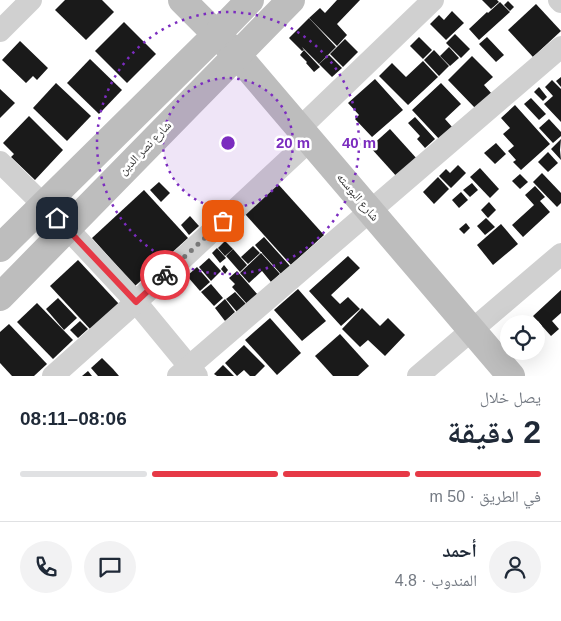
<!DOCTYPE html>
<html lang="ar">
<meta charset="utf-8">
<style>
body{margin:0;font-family:Helvetica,"Noto Naskh Arabic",sans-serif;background:#f2f2f3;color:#1f2937;direction:rtl;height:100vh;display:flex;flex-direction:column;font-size:19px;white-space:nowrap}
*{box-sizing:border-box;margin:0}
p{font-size:16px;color:#747a83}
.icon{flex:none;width:28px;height:28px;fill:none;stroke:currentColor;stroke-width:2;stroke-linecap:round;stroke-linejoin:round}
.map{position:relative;height:376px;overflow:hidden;direction:ltr}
.drawer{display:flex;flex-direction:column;background:#fff;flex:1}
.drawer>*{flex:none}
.fabs{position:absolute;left:500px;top:315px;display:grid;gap:10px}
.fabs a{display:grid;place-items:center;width:45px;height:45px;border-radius:50%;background:#fff;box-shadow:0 5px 20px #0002;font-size:25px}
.pin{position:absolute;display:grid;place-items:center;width:42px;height:42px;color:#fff;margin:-21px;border-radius:10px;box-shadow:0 2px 8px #0006}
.courier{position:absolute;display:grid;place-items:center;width:50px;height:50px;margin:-25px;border:4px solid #e63946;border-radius:50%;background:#fff;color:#222;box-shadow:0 1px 6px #0007}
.summary em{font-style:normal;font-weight:700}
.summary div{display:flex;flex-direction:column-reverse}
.summary{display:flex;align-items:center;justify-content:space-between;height:85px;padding:0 20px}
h1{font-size:32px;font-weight:700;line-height:38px}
.bar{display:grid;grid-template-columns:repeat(4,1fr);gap:8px 5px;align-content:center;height:60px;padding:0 20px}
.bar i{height:6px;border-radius:4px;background:#e0e1e3}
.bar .active{background:#e63946}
.bar p{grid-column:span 4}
.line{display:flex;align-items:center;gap:12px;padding:0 20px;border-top:1px solid #e0e1e3}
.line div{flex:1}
.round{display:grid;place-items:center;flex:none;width:52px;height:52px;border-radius:26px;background:#f2f2f3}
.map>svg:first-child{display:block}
</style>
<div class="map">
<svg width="561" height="376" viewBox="0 0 561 376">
<rect width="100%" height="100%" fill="#fff"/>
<g fill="#1a1a1a">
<path d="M65 0H102L114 12 86 40 55 10Z"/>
<path d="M337 0H360L337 24 347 35 337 46 309 18 320 8 325 13Z"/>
<path d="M482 0H497L499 2 491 9Z"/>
<path d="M508 1 514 7 510 11 504 5Z"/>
<path d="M500 2 510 12 479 40 469 29 487 12 488 13Z"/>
<path d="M536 4 561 31 533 57 508 30Z"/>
<path d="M452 11 464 23 446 40 430 24 439 15 444 20Z"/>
<path d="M309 18 336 47 319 64 302 47 304 50 302 51 289 38Z"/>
<path d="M124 22 156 54 127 83 95 51Z"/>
<path d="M455 34 470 49 461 58 446 43Z"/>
<path d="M419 37 432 50 423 59 410 46Z"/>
<path d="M487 37 504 55 496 62 479 44Z"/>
<path d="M345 39 358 52 343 67 330 54Z"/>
<path d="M20 41 48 68 37 80 33 76 26 83 2 60Z"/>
<path d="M449 47 459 58 450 66 440 56Z"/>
<path d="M304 50 318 65H317H318L320 67 314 72 306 63 307 62 300 55Z"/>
<path d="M434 50 449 66 439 76 424 60Z"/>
<path d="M329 55 342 68 332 77 319 64Z"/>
<path d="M472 56 493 77 484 85 492 94 476 109 448 80Z"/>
<path d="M90 59 122 90 99 114 67 83Z"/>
<path d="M423 61 438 77 408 105 379 76 392 63 406 77Z"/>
<path d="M561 77V87L556 81Z"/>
<path d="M375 79 403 110 372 137 355 119 359 115 348 103Z"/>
<path d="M552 80 561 89V122L544 104 553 96 545 87Z"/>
<path d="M56 83 91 116 67 141 33 108Z"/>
<path d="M441 83 461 104 445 119 453 128 440 140 412 110Z"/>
<path d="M539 87 547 97 543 101 534 92Z"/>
<path d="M0 89 15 103 0 118Z"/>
<path d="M531 98 546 114 539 120 524 104Z"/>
<path d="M515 105 550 144 521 170 513 162 516 160 508 151 514 146 503 134 510 128 501 118Z"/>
<path d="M29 116 63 150 35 180 11 157 14 154 3 143Z"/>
<path d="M415 117 435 139 425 148 417 139 420 136 408 123Z"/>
<path d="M549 119 561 132V136L553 143 539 128Z"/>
<path d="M390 129 418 160 398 178 370 147Z"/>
<path d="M561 139 560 150 561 160 551 149Z"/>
<path d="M496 143 506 154 495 164 484 153Z"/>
<path d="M548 152 558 163 548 172 538 162Z"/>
<path d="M458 165 466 173 451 188 439 176 446 169 450 173Z"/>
<path d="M480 168 499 189 490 198 470 177Z"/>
<path d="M542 173 561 193V203L557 207 533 182Z"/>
<path d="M520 174 528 182 520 189 512 181Z"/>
<path d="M438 177 449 189 434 204 423 192Z"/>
<path d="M159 182 170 193 161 202 150 190Z"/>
<path d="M472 183 478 190 470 197 463 190Z"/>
<path d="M278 184 324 235 291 265 245 214Z"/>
<path d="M535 186 545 197 540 201 550 212 523 237 512 225 534 205 525 195Z"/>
<path d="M144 190 188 238 135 286 92 238Z"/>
<path d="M461 192 468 200 459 208 452 200Z"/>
<path d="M489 202 496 210 488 218 481 210Z"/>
<path d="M190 216 199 226 189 235 181 225Z"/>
<path d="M486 218 495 227 485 235 477 226Z"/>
<path d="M466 223 470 228 464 234 459 229Z"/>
<path d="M501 224 518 244 493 265 477 245Z"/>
<path d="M264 237 290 266 281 274 262 253V252H261L255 245Z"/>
<path d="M225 241 233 249 225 256 218 248Z"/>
<path d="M253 246 260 253 248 264 241 257Z"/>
<path d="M217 248 226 258 220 263 212 253Z"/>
<path d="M233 249 247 265 240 272 226 256Z"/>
<path d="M261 253 280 274 271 282 262 271 249 283 240 273Z"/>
<path d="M348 256 360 268 331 295 340 304 348 297 360 309 341 326 309 291Z"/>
<path d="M209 258 221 271 211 281 199 267Z"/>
<path d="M78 260 119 304 91 330 50 286Z"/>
<path d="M224 265 228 270 225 274 221 269Z"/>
<path d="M197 267 210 282 200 291 187 276Z"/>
<path d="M237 271 258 295 247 304 232 287 235 284 229 278Z"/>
<path d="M211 284 223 298 214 306 201 292Z"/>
<path d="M298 289 326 321 302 341 274 310Z"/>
<path d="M561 290V313L552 321 559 329 551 336 533 316Z"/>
<path d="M235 292 246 304 237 312 226 299Z"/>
<path d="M58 298 77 318 64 330 46 309Z"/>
<path d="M225 299 235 312 225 321 215 308Z"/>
<path d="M37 303 73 340 53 359 17 322Z"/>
<path d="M362 308 380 326 388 318 405 335 385 356 368 340 360 347 342 329Z"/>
<path d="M270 318 301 353 277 375 245 340Z"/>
<path d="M80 321 88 329 78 338 70 330Z"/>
<path d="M9 324 47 364 34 376H12L0 363V332Z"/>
<path d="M340 334 369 366 358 376H333L315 356Z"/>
<path d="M244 345 265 366 255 376H250L244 370 237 376 225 363Z"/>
<path d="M102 358 113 369 119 376H98L91 368Z"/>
<path d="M223 365 234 376H217L214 374Z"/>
<path d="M88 371 92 376H82Z"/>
</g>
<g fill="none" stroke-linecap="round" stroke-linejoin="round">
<g stroke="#d0d0d0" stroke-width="22">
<path d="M559 0 561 2"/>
<path d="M0 31 31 0"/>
<path d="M300 128 433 0"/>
<path d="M0 162 67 228 136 302 197 376"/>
<path d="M53 376 136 302 310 140"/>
<path d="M178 376 561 47"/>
<path d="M418 376 561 254"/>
</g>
<g stroke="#bdbdbd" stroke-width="28">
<path d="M182 0 237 55 511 376"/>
<path d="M0 248 217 34 250 0"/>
<path d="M0 297 291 0"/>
</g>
</g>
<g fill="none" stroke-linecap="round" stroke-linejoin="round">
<path stroke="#7a7a7a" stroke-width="5" stroke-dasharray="0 9" d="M165 275 223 221"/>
<path stroke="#e63946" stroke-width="6" d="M57 218 136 302 165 275"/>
</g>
<circle cx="228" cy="143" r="65" fill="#7b2cbf" fill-opacity=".12"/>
<g fill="none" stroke="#7b2cbf" stroke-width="2.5" stroke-dasharray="2.5 5">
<circle cx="228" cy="143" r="65"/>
<circle cx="228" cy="143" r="131"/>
</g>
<g text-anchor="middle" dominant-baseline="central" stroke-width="5" stroke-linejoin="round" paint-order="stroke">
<g font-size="12" fill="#333" stroke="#fff">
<text transform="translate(145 148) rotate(-46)">شارع نصر الدين</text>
<text transform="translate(358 197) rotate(50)">شارع البوسته</text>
</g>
</g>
<circle cx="228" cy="143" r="8" fill="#7b2cbf" stroke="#fff" stroke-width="2.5"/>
<g font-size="15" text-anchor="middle" font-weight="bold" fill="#7b2cbf" stroke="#fff" stroke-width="5" stroke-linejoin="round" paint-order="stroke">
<text x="293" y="148">20 m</text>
<text x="359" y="148">40 m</text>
</g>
</svg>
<div class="fabs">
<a><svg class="icon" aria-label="locate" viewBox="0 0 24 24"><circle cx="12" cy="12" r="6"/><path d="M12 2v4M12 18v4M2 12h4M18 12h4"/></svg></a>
</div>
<div class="pin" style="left:223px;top:221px;background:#ea580c"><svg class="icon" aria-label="bag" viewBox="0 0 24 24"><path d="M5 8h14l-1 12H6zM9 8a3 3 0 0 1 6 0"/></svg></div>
<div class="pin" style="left:57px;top:218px;background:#1f2937"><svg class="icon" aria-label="home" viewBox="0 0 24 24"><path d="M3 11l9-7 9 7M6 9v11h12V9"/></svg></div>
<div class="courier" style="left:165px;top:275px"><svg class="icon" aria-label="bike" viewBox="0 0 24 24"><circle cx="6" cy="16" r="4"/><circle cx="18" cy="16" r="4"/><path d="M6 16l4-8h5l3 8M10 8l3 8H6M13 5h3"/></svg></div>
</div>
<section class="drawer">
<div class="summary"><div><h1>2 دقيقة</h1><p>يصل خلال</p></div><em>08:06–08:11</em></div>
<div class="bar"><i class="active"></i><i class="active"></i><i class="active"></i><i></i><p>في الطريق · 50 m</p></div>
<div class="line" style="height:90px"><a class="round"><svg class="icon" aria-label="person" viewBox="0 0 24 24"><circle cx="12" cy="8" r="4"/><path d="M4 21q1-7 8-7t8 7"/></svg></a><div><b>أحمد</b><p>المندوب · 4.8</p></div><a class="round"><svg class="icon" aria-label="chat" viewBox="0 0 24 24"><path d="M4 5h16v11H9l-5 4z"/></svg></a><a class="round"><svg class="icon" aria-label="phone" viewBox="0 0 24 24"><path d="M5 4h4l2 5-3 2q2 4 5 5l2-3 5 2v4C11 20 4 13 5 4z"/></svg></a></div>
</section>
